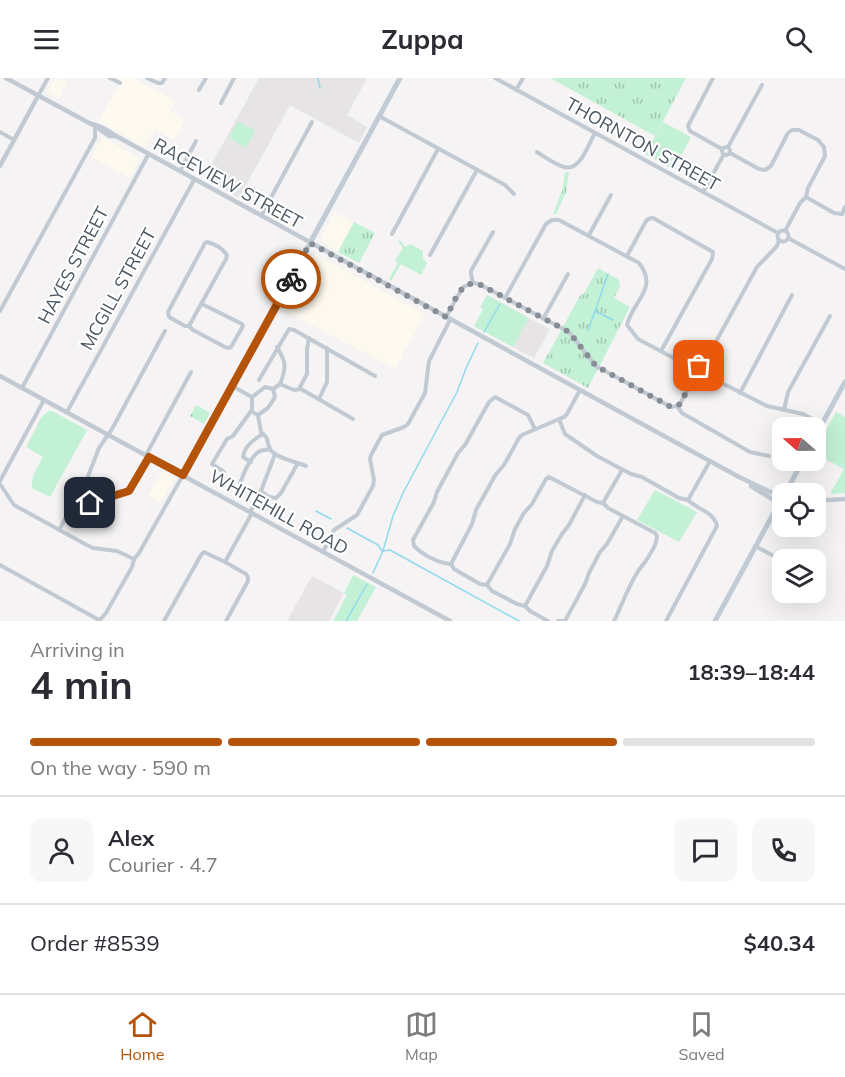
<!DOCTYPE html>
<meta charset="utf-8">
<style>
body{margin:0;font-family:Mulish,sans-serif;background:#f7f7f7;color:#2b2b33;height:100vh;display:flex;flex-direction:column;font-size:22px;white-space:nowrap}
*{box-sizing:border-box;margin:0}
p{font-size:20px;color:#7c7c81}
.icon{flex:none;width:33px;height:33px;fill:none;stroke:currentColor;stroke-width:2;stroke-linecap:round;stroke-linejoin:round}
.map{position:relative;height:543px;overflow:hidden}
.sheet{display:flex;flex-direction:column;background:#fff;flex:1}
.sheet>*{flex:none}
.needle{width:39px;rotate:290deg}
.fabs{position:absolute;left:772px;top:339px;display:grid;gap:12px}
.fabs a{display:grid;place-items:center;width:54px;height:54px;border-radius:12px;background:#fff;box-shadow:0 6px 24px #0002;font-size:30px}
.pin{position:absolute;display:grid;place-items:center;width:51px;height:51px;color:#fff;margin:-26px;border-radius:12px;box-shadow:0 3px 9px #0006}
.courier{position:absolute;display:grid;place-items:center;width:60px;height:60px;margin:-30px;border:4px solid #b45309;border-radius:50%;background:#fff;color:#222;box-shadow:0 2px 8px #0007}
.summary em{font-style:normal;font-weight:700}
.summary div{display:flex;flex-direction:column-reverse}
.summary{display:flex;align-items:center;justify-content:space-between;height:102px;padding:0 30px}
h1{font-size:39px;font-weight:700;line-height:45px}
.bar{display:grid;grid-template-columns:repeat(4,1fr);gap:9px 6px;align-content:center;height:72px;padding:0 30px}
.bar i{height:8px;border-radius:4px;background:#e1e1e2}
.bar .active{background:#b45309}
.bar p{grid-column:span 4}
.line{display:flex;align-items:center;gap:15px;padding:0 30px;border-top:2px solid #e1e1e2}
.line div{flex:1}
.round{display:grid;place-items:center;flex:none;width:63px;height:63px;border-radius:12px;background:#f7f7f7}
header{display:flex;justify-content:space-between;align-items:center;height:78px;padding:0 30px;background:#fff;font-size:27px;font-weight:700}
.tab-bar{display:flex;justify-content:space-around;align-items:center;height:84px;border-top:2px solid #e1e1e2;background:#fff;font-size:16px;color:#7c7c81}
.tab-bar a{display:grid;justify-items:center;gap:3px}
.tab-bar .active{color:#b45309}
.map>svg:first-child{display:block}
</style>
<header><svg class="icon" aria-label="menu" viewBox="0 0 24 24"><path d="M4 6h16M4 12h16M4 18h16"/></svg>Zuppa<svg class="icon" aria-label="search" viewBox="0 0 24 24"><circle cx="10" cy="10" r="6"/><path d="M15 15l6 6"/></svg></header>
<div class="map">
<svg width="845" height="543" viewBox="0 0 845 543">
<defs>
<pattern id="grass-tufts" width="24" height="20" patternUnits="userSpaceOnUse" patternTransform="scale(1.5)"><rect width="24" height="20" fill="#c3f1d5"/><path d="M3 7l-1-3M5 7V3M7 7l1-3M15 17l-1-3M17 17v-4M19 17l1-3" fill="none" stroke="#a0c6b0"/></pattern>
</defs>
<rect width="100%" height="100%" fill="#f5f3f3"/>
<g fill="#fdf9ef">
<path d="M55 0H58L67 5 59 21 47 14Z"/>
<path d="M122 0H133L176 23 170 33 185 42 174 62 155 51 145 69 99 43Z"/>
<path d="M102 60H104L140 80 130 100 91 79Z"/>
<path d="M334 134 354 144 338 174 320 162Z"/>
<path d="M315 176 425 236 395 291 282 231 312 178Z"/>
<path d="M162 393 172 398 173 402 161 425 148 418Z"/>
</g>
<g fill="#e6e4e5">
<path d="M259 0H367L347 37 367 49 359 65 290 27 239 120 204 100Z"/>
<path d="M529 240 550 251 534 280 513 269Z"/>
<path d="M312 498 344 515 329 543H287Z"/>
</g>
<g fill="url(#grass-tufts)">
<path d="M553 0H686L655 58 552 1Z"/>
<path d="M565 94H569L566 114 556 136H553L562 113Z"/>
<path d="M354 144 375 155 359 185 338 174Z"/>
<path d="M598 190 619 202 620 209 614 220 630 229 588 310 543 285 581 216 583 217Z"/>
<path d="M196 327 210 335 204 346 190 338Z"/>
</g>
<g fill="#c3f1d5">
<path d="M238 43 255 53 246 70 229 60Z"/>
<path d="M663 44 691 59 674 92 645 76Z"/>
<path d="M400 162 405 169 411 166 423 173V180L427 185 421 197 401 186 391 203 389 201 398 185 395 183 403 170 398 163Z"/>
<path d="M487 217 529 240 513 269 474 248 483 231 480 230Z"/>
<path d="M48 333H52L87 352 50 419 32 410C31 397 38 389 43 379L26 369 41 340Z"/>
<path d="M836 334 845 339V415L830 416 844 391 816 376V370Z"/>
<path d="M655 412 697 434 679 464 637 442Z"/>
<path d="M353 497 376 509 357 543H333L347 517 344 515Z"/>
</g>
<g fill="none" stroke-linecap="round" stroke-linejoin="round">
<g stroke="#90daee" stroke-width="1.5">
<path d="M318 0 320 10"/>
<path d="M595 233 613 242"/>
<path d="M588 253 608 196"/>
<path d="M484 254 500 226"/>
<path d="M316 433 331 441"/>
<path d="M347 450 378 467 382 473"/>
<path d="M383 473 393 438 403 415 457 314 467 288 478 265"/>
<path d="M373 495 383 473 390 472 519 543"/>
<path d="M346 543 367 506"/>
</g>
<g stroke="#c1cad2" stroke-width="4">
<path d="M110 0 120 5"/>
<path d="M147 0 158 5H162L165 0"/>
<path d="M495 0 778 155"/>
<path d="M713 0 688 48 690 53 722 71"/>
<path d="M199 12 206 0"/>
<path d="M516 12 523 0"/>
<path d="M38 18 48 0"/>
<path d="M221 25 234 0"/>
<path d="M379 38 505 107 514 116"/>
<path d="M0 54 14 62"/>
<circle cx="726" cy="73" r="4"/>
<path d="M728 69 762 7"/>
<path d="M537 74C545 79 554 86 564 89 580 94 588 67 595 55"/>
<path d="M730 75 759 91 765 92 771 88 788 55 792 52H799L818 62 824 69 825 78 808 110 806 119 800 125 785 153"/>
<path d="M180 93 196 63"/>
<path d="M703 114 724 76"/>
<path d="M806 119 834 135 842 136"/>
<path d="M842 136 845 129"/>
<path d="M261 138 312 44"/>
<circle cx="783" cy="158" r="5.5"/>
<path d="M392 156 438 71"/>
<path d="M589 157 611 117"/>
<path d="M788 160 845 191"/>
<path d="M207 164C215 166 223 171 227 177L226 181 189 248H185L169 239 168 234 205 165Z"/>
<path d="M430 177 477 92"/>
<path d="M627 178 646 143 648 141 653 140 713 174 712 181 661 273"/>
<path d="M473 205 471 196V193L493 154"/>
<path d="M505 220 546 146 552 142H559L639 185C659 211 633 222 627 247L638 261 694 291"/>
<path d="M0 233 95 60V50"/>
<path d="M446 239 463 209 473 205 479 206 569 254 596 288 671 329 677 328 680 326 695 298"/>
<path d="M543 241 568 196"/>
<path d="M189 248 193 252 225 269 229 270 231 269 243 248 242 246 202 226"/>
<path d="M277 269C286 284 287 289 280 306"/>
<circle cx="699" cy="294" r="5.5"/>
<path d="M702 289 757 189 777 168 779 162"/>
<path d="M704 296 767 328 803 336 822 346"/>
<path d="M259 302 289 251 294 252 375 298"/>
<path d="M232 308 252 319 265 309 273 311 275 319 268 330 258 337 252 334V319"/>
<path d="M22 310 148 77"/>
<path d="M273 311 280 306 294 312 301 311 353 341"/>
<path d="M299 311 307 296V271L309 260"/>
<path d="M740 315 792 217"/>
<path d="M319 321 327 304V270"/>
<path d="M677 328 682 335 750 374 769 378"/>
<path d="M784 332 788 314 830 238"/>
<path d="M67 334 194 102"/>
<path d="M258 337 261 354C270 361 266 363 270 371 275 380 297 384 306 388"/>
<path d="M559 341 565 356 597 378 631 396 642 399 679 420 688 422"/>
<path d="M146 377 191 294"/>
<path d="M251 384 243 379C244 368 254 361 263 356"/>
<path d="M223 397 224 394 212 386 227 361 233 358 251 333"/>
<path d="M0 403 44 322"/>
<path d="M0 406 14 427 85 466 93 470 117 473 134 481"/>
<path d="M239 411C241 400 250 378 260 373 263 372 267 372 270 371"/>
<path d="M261 413 269 419 276 420 281 415 298 385"/>
<path d="M603 425 622 392"/>
<path d="M73 430 129 413 132 408 149 379"/>
<path d="M250 434 261 413 275 376"/>
<path d="M59 452 87 401 99 370 112 351 165 253"/>
<path d="M755 468 783 483"/>
<path d="M323 474 334 452 357 437 373 408 374 402 370 381 371 377 382 357 404 349 408 346 425 315 429 283 450 242"/>
<path d="M816 485 821 484"/>
<path d="M451 486C438 485 423 477 414 468L413 462 434 424 437 414 458 375 465 367 489 324 495 319 528 337 535 351"/>
<path d="M451 486 472 446 476 432 496 396 504 387 519 360 522 357 564 339 567 336 580 312"/>
<path d="M451 486 454 491 480 506 487 507 492 513 517 526 525 528 530 533 548 543"/>
<path d="M0 487 99 542"/>
<path d="M487 507 510 466 515 451 524 435 532 426 546 401 549 399 597 424 603 425 608 430 655 455 657 458C657 465 654 470 650 476 647 483 641 488 637 495 627 511 622 527 614 543"/>
<path d="M525 528 547 488 552 473 562 456 569 447 585 417"/>
<path d="M99 543 106 535 132 489 134 481 139 475 183 397"/>
<path d="M164 543 201 477 204 474 225 484"/>
<path d="M226 543 248 503V499L246 496 225 484 252 435"/>
<path d="M558 543H562"/>
<path d="M565 543 585 506 589 495 600 474 607 466 623 438"/>
<path d="M666 543 717 448C714 434 697 431 688 422L710 383"/>
</g>
<g stroke="#c1cad2" stroke-width="4.5">
<path d="M6 0 91 46C100 47 109 53 116 58L739 399 783 420"/>
<path d="M92 46 109 58H116"/>
<path d="M0 88 38 18"/>
<path d="M0 298 450 543"/>
<path d="M183 397 310 165"/>
<path d="M791 404 792 416"/>
<path d="M751 408 772 421 783 424"/>
<path d="M816 421 828 422 845 421"/>
</g>
<g stroke="#c1cbd6" stroke-width="5">
<path d="M310 165 400 0"/>
<path d="M816 357 845 304"/>
<path d="M785 416 803 382"/>
<path d="M715 543 783 418"/>
</g>
</g>
<g fill="none" stroke-linecap="round" stroke-linejoin="round">
<path stroke="#868d94" stroke-width="6" stroke-dasharray="0 10.8" d="M291 201 310 165 446 239C454 226 460 201 479 206L569 254 596 288 671 329 677 328 680 326 695 298 693 294 694 291 699 288"/>
<path stroke="#b45309" stroke-width="8" d="M90 425 129 413 149 379 183 397 291 201"/>
</g>
<g text-anchor="middle" dominant-baseline="central" stroke-width="4.5" stroke-linejoin="round" paint-order="stroke">
<g font-size="18" fill="#4a5661" stroke="#fff">
<text transform="translate(643 66) rotate(29)">THORNTON STREET</text>
<text transform="translate(228 105) rotate(29)">RACEVIEW STREET</text>
<text transform="translate(73 187) rotate(-62)">HAYES STREET</text>
<text transform="translate(118 211) rotate(-61)">MCGILL STREET</text>
<text transform="translate(279 434) rotate(29)">WHITEHILL ROAD</text>
</g>
</g>
</svg>
<div class="fabs">
<a><svg class="needle" viewBox="-14 -14 28 28"><path d="M0-13l5 13h-10z" fill="#e53935"/><path d="M0 13l5-13h-10z" fill="#7c7c81"/></svg></a>
<a><svg class="icon" aria-label="locate" viewBox="0 0 24 24"><circle cx="12" cy="12" r="6"/><path d="M12 2v4M12 18v4M2 12h4M18 12h4"/></svg></a>
<a><svg class="icon" aria-label="layers" viewBox="0 0 24 24"><path d="M12 4l9 5-9 5-9-5zM3 14l9 5 9-5"/></svg></a>
</div>
<div class="pin" style="left:699px;top:288px;background:#ea580c"><svg class="icon" aria-label="bag" viewBox="0 0 24 24"><path d="M5 8h14l-1 12H6zM9 8a3 3 0 0 1 6 0"/></svg></div>
<div class="pin" style="left:90px;top:425px;background:#1f2937"><svg class="icon" aria-label="home" viewBox="0 0 24 24"><path d="M3 11l9-7 9 7M6 9v11h12V9"/></svg></div>
<div class="courier" style="left:291px;top:201px"><svg class="icon" aria-label="bike" viewBox="0 0 24 24"><circle cx="6" cy="16" r="4"/><circle cx="18" cy="16" r="4"/><path d="M6 16l4-8h5l3 8M10 8l3 8H6M13 5h3"/></svg></div>
</div>
<section class="sheet">
<div class="summary"><div><h1>4 min</h1><p>Arriving in</p></div><em>18:39–18:44</em></div>
<div class="bar"><i class="active"></i><i class="active"></i><i class="active"></i><i></i><p>On the way · 590 m</p></div>
<div class="line" style="height:108px"><a class="round"><svg class="icon" aria-label="person" viewBox="0 0 24 24"><circle cx="12" cy="8" r="4"/><path d="M4 21q1-7 8-7t8 7"/></svg></a><div><b>Alex</b><p>Courier · 4.7</p></div><a class="round"><svg class="icon" aria-label="chat" viewBox="0 0 24 24"><path d="M4 5h16v11H9l-5 4z"/></svg></a><a class="round"><svg class="icon" aria-label="phone" viewBox="0 0 24 24"><path d="M5 4h4l2 5-3 2q2 4 5 5l2-3 5 2v4C11 20 4 13 5 4z"/></svg></a></div>
<div class="line" style="height:78px"><div>Order #8539</div><b>$40.34</b></div>
</section>
<nav class="tab-bar">
<a class="active"><svg class="icon" aria-label="home" viewBox="0 0 24 24"><path d="M3 11l9-7 9 7M6 9v11h12V9"/></svg>Home</a>
<a><svg class="icon" aria-label="map" viewBox="0 0 24 24"><path d="M3 6l6-2 6 2 6-2v14l-6 2-6-2-6 2zM9 4v14M15 6v14"/></svg>Map</a>
<a><svg class="icon" aria-label="saved" viewBox="0 0 24 24"><path d="M7 4h10v16l-5-4-5 4z"/></svg>Saved</a>
</nav>
